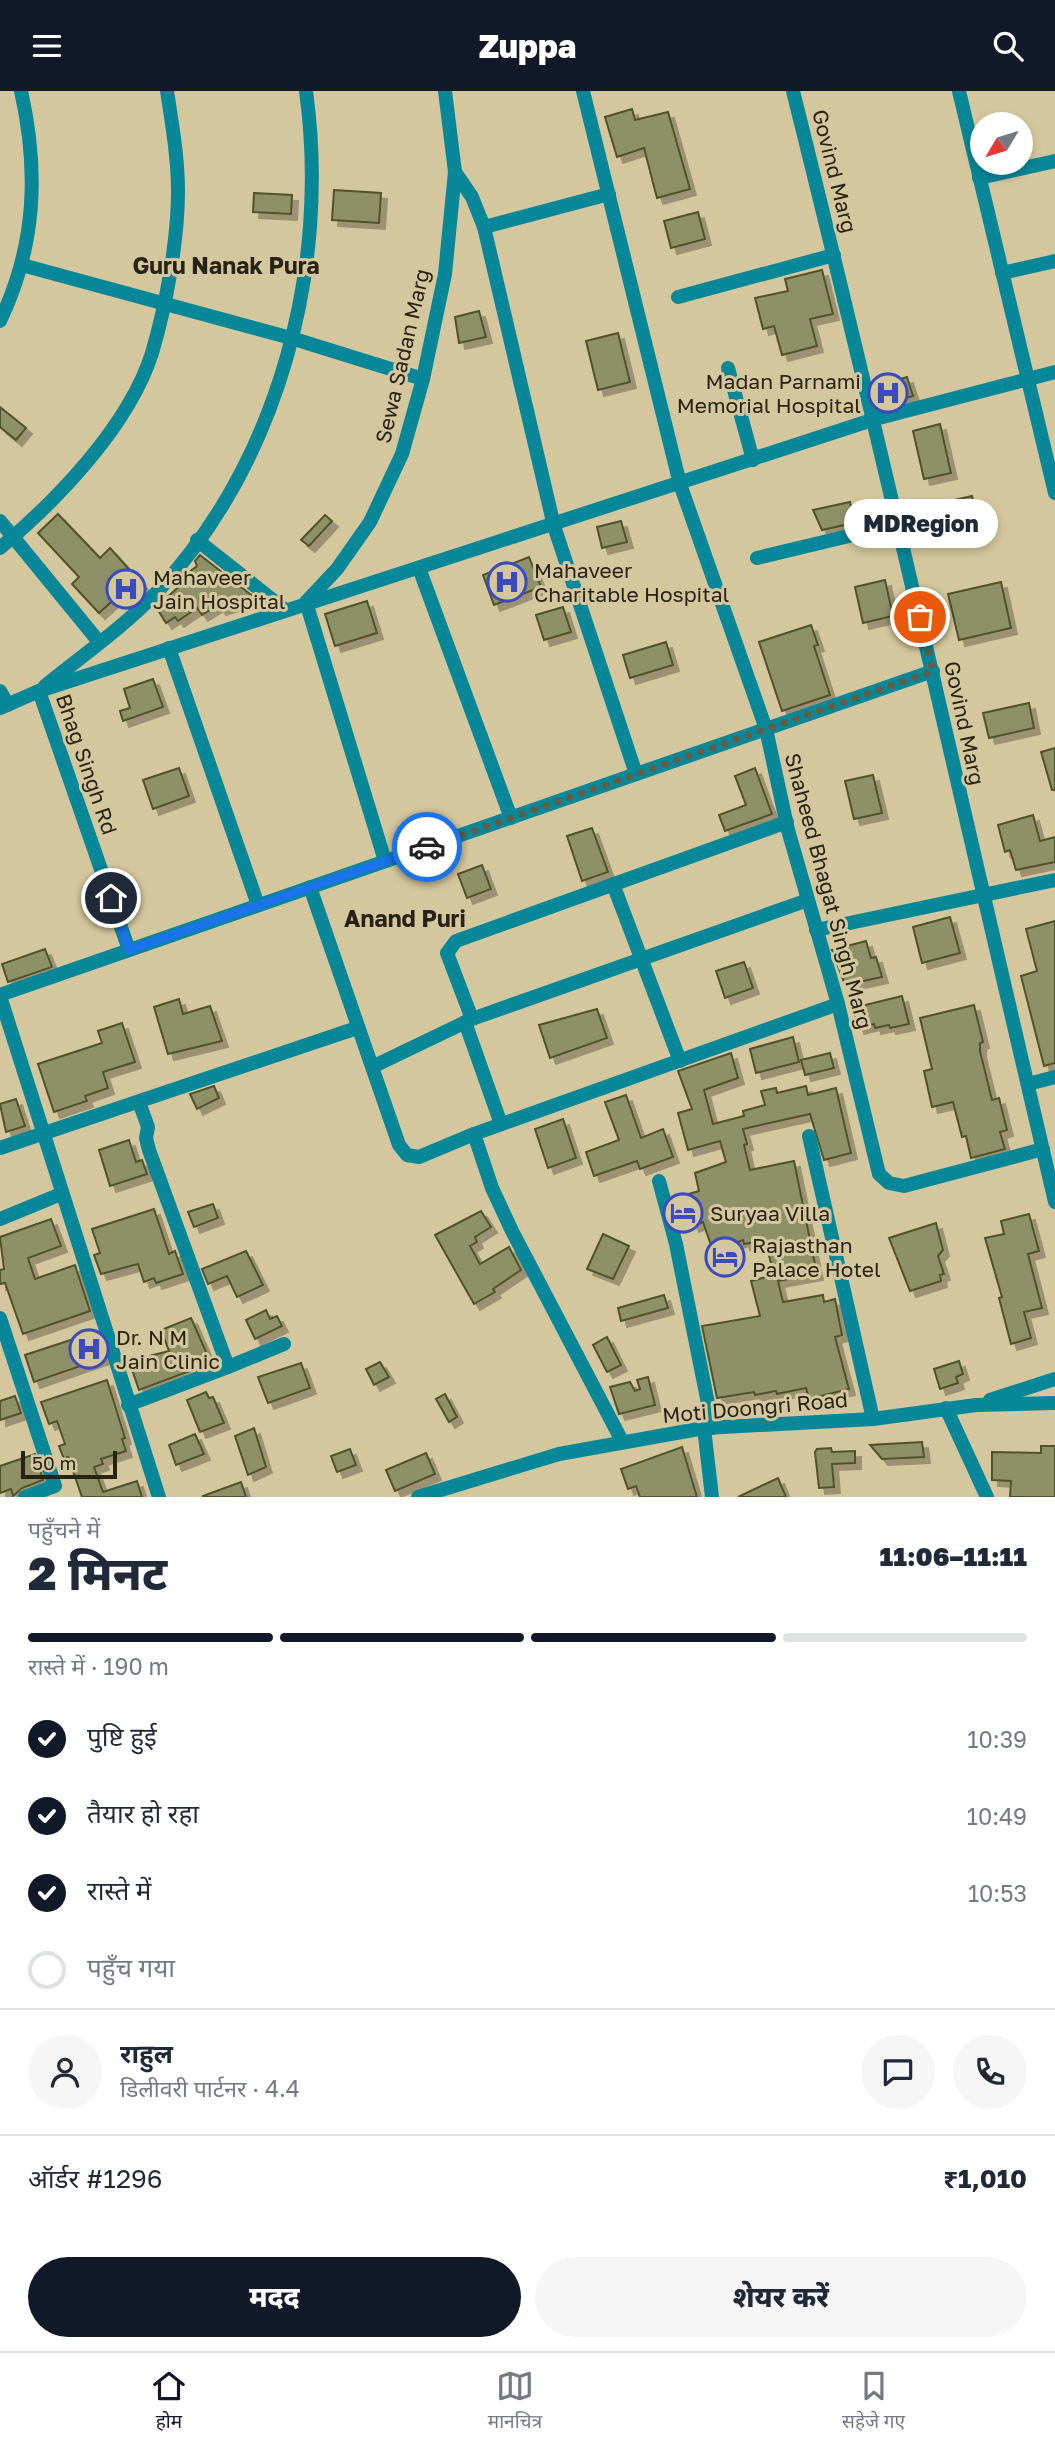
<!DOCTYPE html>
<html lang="hi">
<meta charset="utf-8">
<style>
body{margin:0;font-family:"Golos Text","Noto Sans Devanagari",sans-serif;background:#f6f6f7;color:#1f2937;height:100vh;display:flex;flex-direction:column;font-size:26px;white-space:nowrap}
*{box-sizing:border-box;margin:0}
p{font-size:23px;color:#747a83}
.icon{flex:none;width:38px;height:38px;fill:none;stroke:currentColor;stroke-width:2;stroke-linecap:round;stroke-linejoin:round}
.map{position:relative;height:1406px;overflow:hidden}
.panel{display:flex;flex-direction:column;background:#fff;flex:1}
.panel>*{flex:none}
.needle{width:46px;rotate:232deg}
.tools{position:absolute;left:970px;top:21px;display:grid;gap:14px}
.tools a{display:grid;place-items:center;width:63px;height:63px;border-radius:50%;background:#fff;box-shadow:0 4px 10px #0003;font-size:35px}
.scale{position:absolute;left:21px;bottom:18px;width:96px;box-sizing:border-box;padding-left:7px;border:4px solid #282212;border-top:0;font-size:19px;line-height:24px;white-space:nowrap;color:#282212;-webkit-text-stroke:5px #d5c79d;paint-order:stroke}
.pin{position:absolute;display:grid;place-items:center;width:60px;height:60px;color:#fff;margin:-30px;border:4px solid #fff;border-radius:50%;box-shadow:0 2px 7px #0007}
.courier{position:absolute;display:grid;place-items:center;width:70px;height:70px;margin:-35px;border:5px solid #1a73e8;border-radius:50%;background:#fff;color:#222;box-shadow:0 2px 9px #0007}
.bubble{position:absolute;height:49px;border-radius:24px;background:#fff;box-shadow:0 4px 10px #0003;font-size:23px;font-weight:800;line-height:49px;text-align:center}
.headline em{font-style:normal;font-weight:800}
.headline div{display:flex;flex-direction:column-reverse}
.headline{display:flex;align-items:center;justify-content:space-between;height:119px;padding:0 28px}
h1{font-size:46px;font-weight:800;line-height:52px}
.bar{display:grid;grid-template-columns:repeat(4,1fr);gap:10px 7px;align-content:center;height:84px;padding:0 28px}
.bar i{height:9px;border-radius:5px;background:#e0e1e3}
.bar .selected{background:#111827}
.bar p{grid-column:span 4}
.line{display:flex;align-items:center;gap:18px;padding:0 28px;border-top:2px solid #e0e1e3}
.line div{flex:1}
.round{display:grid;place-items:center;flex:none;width:74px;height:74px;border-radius:37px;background:#f6f6f7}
ol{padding:0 28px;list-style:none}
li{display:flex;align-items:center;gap:21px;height:77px}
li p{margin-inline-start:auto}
li .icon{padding:7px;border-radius:50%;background:#111827;color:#fff;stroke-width:4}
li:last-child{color:#747a83}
li i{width:38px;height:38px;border:4px solid #e0e1e3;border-radius:50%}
.button{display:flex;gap:14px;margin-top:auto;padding:14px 28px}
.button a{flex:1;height:80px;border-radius:42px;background:#111827;color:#fff;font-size:28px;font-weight:800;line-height:80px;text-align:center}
.button a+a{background:#f6f6f7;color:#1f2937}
header{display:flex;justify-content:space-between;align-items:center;height:91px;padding:0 28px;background:#111827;color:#fff;font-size:32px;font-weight:800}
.menu{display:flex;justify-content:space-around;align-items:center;height:98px;border-top:2px solid #e0e1e3;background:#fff;font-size:19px;color:#747a83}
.menu a{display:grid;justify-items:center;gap:4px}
.menu .selected{color:#111827}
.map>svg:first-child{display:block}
</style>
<header><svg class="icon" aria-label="menu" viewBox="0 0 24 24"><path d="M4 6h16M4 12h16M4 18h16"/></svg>Zuppa<svg class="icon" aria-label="search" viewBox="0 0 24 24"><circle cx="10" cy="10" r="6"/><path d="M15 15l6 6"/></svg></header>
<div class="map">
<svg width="1055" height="1406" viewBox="0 0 1055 1406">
<defs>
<filter id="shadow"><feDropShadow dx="6" dy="6" stdDeviation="0" flood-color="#0004"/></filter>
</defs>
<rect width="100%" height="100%" fill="#d5c79d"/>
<g fill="#8e9167" stroke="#4f522b" stroke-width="2" filter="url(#shadow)">
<path d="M632 18 635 29 668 21 690 98 657 107 644 57 617 66 605 26Z"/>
<path d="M334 99 381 102 379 132 332 129Z"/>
<path d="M254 102 292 104 291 123 253 121Z"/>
<path d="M698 121 705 148 671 157 664 130Z"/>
<path d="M822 179 833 223 810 228 817 255 782 264 774 235 763 238 755 207 788 200 785 188Z"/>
<path d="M479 220 486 246 459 252 455 226Z"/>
<path d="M618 242 630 291 598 299 586 250Z"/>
<path d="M907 286 913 305 883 313 878 295Z"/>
<path d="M0 316 26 337 16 349 0 336Z"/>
<path d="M940 333 951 382 924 388 913 340Z"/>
<path d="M972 405 979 433 939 442 933 414Z"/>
<path d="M850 411 854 432 822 439 813 419Z"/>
<path d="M58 423 100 467 110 457 144 495 125 513 118 505 99 522 72 493 79 486 38 442Z"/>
<path d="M325 424 332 430 309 455 301 449Z"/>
<path d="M621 430 627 451 602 457 597 436Z"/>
<path d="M200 464 255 507 220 518 218 514 202 524 197 517 178 530 175 526 166 532 156 516 182 493 179 489 197 475 195 470Z"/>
<path d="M529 466 541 496 494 514 483 484Z"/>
<path d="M885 489 893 525 863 532 855 496Z"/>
<path d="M1001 491 1011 537 959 549 948 503Z"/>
<path d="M367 510 377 542 335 555 325 523Z"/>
<path d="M563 516 571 541 544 549 536 524Z"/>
<path d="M811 534 818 554 814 555 830 604 782 620 759 551Z"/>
<path d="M666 551 673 574 630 587 623 564Z"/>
<path d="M153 588 163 616 123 630 120 620 130 617 124 598Z"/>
<path d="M1029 612 1034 637 989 647 983 622Z"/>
<path d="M1055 657V699H1052L1041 661Z"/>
<path d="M179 677 189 705 153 718 143 689Z"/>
<path d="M755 677 772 723 725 740 719 724 746 714 735 685Z"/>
<path d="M873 684 882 722 854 728 845 690Z"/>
<path d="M1033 724 1040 750 1055 746V771L1016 779 1010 759 1005 761 998 734Z"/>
<path d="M592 737 608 781 582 790 567 745Z"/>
<path d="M482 774 491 798 467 807 458 783Z"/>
<path d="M950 826 960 862 922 872 913 836Z"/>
<path d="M1055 830V972L1044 975 1021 885 1037 880 1026 838Z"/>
<path d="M866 850 871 867 876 866 882 886 845 894 832 859Z"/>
<path d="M45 858 52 876 8 891 2 873Z"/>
<path d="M744 871 753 897 725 907 716 880Z"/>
<path d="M902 905 909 933 890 937 889 934 875 937 874 933 858 937 853 917Z"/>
<path d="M179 908 183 923 210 915 222 950 168 963 154 916Z"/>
<path d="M974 914 983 951 980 952V960L992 1009 999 1007 1007 1039 1000 1041 1005 1058 971 1067 966 1045 962 1046 953 1011 932 1016 924 980 932 978 920 927Z"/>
<path d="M597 918 607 947 550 967 539 934Z"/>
<path d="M122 932 135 971 103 981 108 997 85 1005 87 1010 54 1021 38 973 102 952 98 940Z"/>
<path d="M793 946 799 971 756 982 750 958Z"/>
<path d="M731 962 738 987 704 999 713 1033 744 1025 743 1020 765 1014 761 1000 776 997 777 1002 806 995 808 1004 836 997 851 1062 824 1069 810 1023 743 1038 747 1053 744 1054 750 1079 794 1070 817 1183 778 1190 783 1211 823 1204 824 1211 835 1208 842 1244 835 1246 849 1298 809 1308 806 1297 777 1303 776 1300 755 1304 754 1301 717 1307 702 1235 760 1225 751 1190 774 1184 765 1149 744 1153 743 1149 713 1160 703 1131 693 1135 682 1105 699 1100 695 1082 726 1071 720 1050 688 1059 678 1022 692 1018 678 980Z"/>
<path d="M830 962 834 977 805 984 801 969Z"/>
<path d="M214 995 219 1007 197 1018 190 1003Z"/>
<path d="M626 1004 641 1047 663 1038 673 1066 640 1078 637 1070 594 1085 586 1061 619 1049 605 1011Z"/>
<path d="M16 1008 25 1035 6 1041 0 1013Z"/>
<path d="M563 1028 576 1067 548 1077 535 1038Z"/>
<path d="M129 1049 136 1071 142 1069 147 1083 110 1095 99 1059Z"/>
<path d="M213 1113 218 1127 194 1136 188 1121Z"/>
<path d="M154 1118 169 1163 175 1160 183 1183 156 1192 154 1187 144 1191 138 1173 101 1183 94 1164 100 1162 92 1138Z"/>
<path d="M481 1120 491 1136 475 1146 477 1151 470 1155 480 1173 509 1156 521 1179 493 1198 495 1201 474 1213 435 1144Z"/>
<path d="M1029 1123 1039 1160 1028 1163 1042 1217 1024 1221 1031 1247 1011 1253 999 1207 1002 1206 985 1147 1004 1143 1001 1130Z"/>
<path d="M51 1128 61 1155 28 1167 35 1188 75 1174 90 1220 23 1243 5 1192 0 1193V1179L4 1178 0 1146Z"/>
<path d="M936 1132 943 1159 938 1165 944 1183 940 1184 941 1190 910 1200 889 1147Z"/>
<path d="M603 1143 629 1155 613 1188 587 1178Z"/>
<path d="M246 1160 263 1194 237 1206 227 1185 208 1193 202 1178Z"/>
<path d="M664 1204 668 1217 621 1230 618 1217Z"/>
<path d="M266 1219 270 1228 277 1225 282 1235 255 1248 246 1229Z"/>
<path d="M191 1227 211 1272 139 1299 129 1270 169 1260 161 1239Z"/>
<path d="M95 1241 104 1267 34 1291 25 1264Z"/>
<path d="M607 1246 621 1274 607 1281 593 1254Z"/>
<path d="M959 1270 963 1283 956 1286 958 1292 940 1298 934 1278Z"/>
<path d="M380 1271 389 1286 374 1294 366 1278Z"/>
<path d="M301 1272 310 1297 268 1312 258 1286Z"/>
<path d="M648 1286 655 1314 619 1323 610 1296 630 1291 635 1300 640 1298 637 1289Z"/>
<path d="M107 1289 125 1347 122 1348 126 1360 101 1368 103 1373 94 1376 103 1401 137 1390 142 1406H82L68 1366 64 1368 59 1355 65 1353 57 1330 49 1333 41 1311Z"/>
<path d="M206 1301 209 1307 213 1306 224 1332 200 1341 187 1309Z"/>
<path d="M445 1303 457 1326 449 1331 436 1308Z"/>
<path d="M15 1305 21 1322 0 1329V1310Z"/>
<path d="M254 1337 266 1376 248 1384 235 1345Z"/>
<path d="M195 1343 204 1363 176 1374 169 1354Z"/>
<path d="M922 1351 924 1366 882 1368 870 1354Z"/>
<path d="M1041 1355H1055V1406H1010L1011 1390 992 1389V1361L1041 1362Z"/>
<path d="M682 1356 697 1406H640L636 1395 628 1398 621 1378Z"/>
<path d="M831 1357 832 1361 855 1360V1372L832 1373 834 1396 819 1397 815 1361 817 1358Z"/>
<path d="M350 1358 356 1374 337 1381 331 1365Z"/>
<path d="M426 1362 435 1383 395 1400 386 1379Z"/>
<path d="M35 1363 43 1389 22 1397 13 1405 11 1398 0 1402V1375Z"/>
<path d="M778 1387 786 1406H738Z"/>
<path d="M241 1391 246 1406H203V1405Z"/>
</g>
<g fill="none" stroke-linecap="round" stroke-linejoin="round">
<g stroke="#088799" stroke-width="14">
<path d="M583 0 680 393 766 638 788 739 838 913 879 1083 889 1092 904 1095 1043 1058"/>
<path d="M793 0C885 369 968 740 1055 1111"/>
<path d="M959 0 1055 402"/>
<path d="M455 81 472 106 484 136 554 435 636 683"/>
<path d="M979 87 1055 70"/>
<path d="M484 136 609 103"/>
<path d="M22 174 291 247 423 288"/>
<path d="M1002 182 1055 170"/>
<path d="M678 206 834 164"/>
<path d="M0 230C36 155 39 80 21 0"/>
<path d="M728 277 753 369"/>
<path d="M0 430 99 551"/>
<path d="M197 449 284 518"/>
<path d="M0 457C57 409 129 335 152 262 166 215 178 149 178 100 178 67 172 33 167 0"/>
<path d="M757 467 899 433"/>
<path d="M419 477 511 727"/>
<path d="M169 557 258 814"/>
<path d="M45 595C83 564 126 534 159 499 280 367 330 175 306 0"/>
<path d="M0 600 8 614"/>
<path d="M39 600 129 859"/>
<path d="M0 617 39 600 875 328 1055 281"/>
<path d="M385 770 306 511 337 478 370 431 402 363 423 288 445 183 455 81 445 0"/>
<path d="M613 793 680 970"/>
<path d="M310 796 399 1054 407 1064 419 1066 474 1043 838 913"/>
<path d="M816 839 1055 789"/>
<path d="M0 904 933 580"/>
<path d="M0 905 159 1406"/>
<path d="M472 928 447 862 456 850 787 731"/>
<path d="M465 931 501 1033"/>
<path d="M374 975 472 928 808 809"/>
<path d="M1028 993 1055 986"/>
<path d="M474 1043 492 1097 512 1140 622 1350"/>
<path d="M809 1045 873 1328"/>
<path d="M0 1057 357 937"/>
<path d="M659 1090 676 1153 713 1337"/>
<path d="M0 1128 61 1103"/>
<path d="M0 1227 55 1395 25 1406"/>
<path d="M228 1276 284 1253"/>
<path d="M990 1309 1055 1288"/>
<path d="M128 1314 228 1276 149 1059 146 1047 148 1036 139 1011"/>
<path d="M946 1317 987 1406"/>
<path d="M704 1337 712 1406"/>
<path d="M418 1406 559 1363 704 1337 873 1328 976 1314 1055 1312"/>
</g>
</g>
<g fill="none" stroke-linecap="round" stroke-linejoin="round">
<path stroke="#655c43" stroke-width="7" stroke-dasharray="0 12.6" d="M427 756 933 580 920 526"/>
<path stroke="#1a73e8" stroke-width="9" d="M111 807 129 859 427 756"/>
</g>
<defs>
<g id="hospital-ring" transform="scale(2.0125)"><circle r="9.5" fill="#d5c79d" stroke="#3a4bbe" stroke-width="1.5"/><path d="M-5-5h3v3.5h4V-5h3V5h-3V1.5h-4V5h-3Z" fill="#3a4bbe"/></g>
<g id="hotel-ring" transform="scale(2.0125)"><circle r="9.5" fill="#d5c79d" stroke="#3a4bbe" stroke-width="1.5"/><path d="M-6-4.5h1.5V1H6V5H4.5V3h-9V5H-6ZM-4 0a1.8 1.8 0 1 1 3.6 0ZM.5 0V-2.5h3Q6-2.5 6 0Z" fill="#3a4bbe"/></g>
</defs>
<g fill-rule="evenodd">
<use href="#hospital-ring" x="888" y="302"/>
<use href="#hospital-ring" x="507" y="491"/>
<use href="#hospital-ring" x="126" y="498"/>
<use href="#hotel-ring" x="683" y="1122"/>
<use href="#hotel-ring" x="725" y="1166"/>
<use href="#hospital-ring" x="89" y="1258"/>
</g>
<g text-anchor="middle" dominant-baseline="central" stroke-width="6" stroke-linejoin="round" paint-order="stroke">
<g font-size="21" fill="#282212" stroke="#d5c79d">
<text transform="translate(835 80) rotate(76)">Govind Marg</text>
<text transform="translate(402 265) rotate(-77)">Sewa Sadan Marg</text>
<text transform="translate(965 632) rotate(78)">Govind Marg</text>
<text transform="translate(87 673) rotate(71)">Bhag Singh Rd</text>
<text transform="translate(829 800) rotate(75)">Shaheed Bhagat Singh Marg</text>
<text transform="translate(755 1316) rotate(-5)">Moti Doongri Road</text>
</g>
<g font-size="21" fill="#282212" stroke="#d5c79d" text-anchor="start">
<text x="861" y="290" text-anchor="end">Madan Parnami<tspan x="861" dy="24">Memorial Hospital</tspan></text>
<text x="534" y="479">Mahaveer<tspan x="534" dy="24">Charitable Hospital</tspan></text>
<text x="153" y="486">Mahaveer<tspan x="153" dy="24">Jain Hospital</tspan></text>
<text x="710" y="1122">Suryaa Villa</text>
<text x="752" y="1154">Rajasthan<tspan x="752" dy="24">Palace Hotel</tspan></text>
<text x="116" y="1246">Dr. N M<tspan x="116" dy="24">Jain Clinic</tspan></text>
</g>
<g font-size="23" font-weight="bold" fill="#282212" stroke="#d5c79d">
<text x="226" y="174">Guru Nanak Pura</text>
<text x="405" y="827">Anand Puri</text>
</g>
</g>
</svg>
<div class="tools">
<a><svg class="needle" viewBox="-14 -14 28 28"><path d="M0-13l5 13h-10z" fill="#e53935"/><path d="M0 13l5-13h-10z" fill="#747a83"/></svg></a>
</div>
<div class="scale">50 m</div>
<div class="pin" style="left:920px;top:526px;background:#ea580c"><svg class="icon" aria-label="bag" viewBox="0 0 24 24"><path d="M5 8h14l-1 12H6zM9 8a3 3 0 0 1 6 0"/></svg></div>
<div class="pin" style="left:111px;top:807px;background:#1f2937"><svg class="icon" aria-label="home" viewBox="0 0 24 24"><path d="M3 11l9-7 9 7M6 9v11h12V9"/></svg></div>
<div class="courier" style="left:427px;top:756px"><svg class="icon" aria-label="car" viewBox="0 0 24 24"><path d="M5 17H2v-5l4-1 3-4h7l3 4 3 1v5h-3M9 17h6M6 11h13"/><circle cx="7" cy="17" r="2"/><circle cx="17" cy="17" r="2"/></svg></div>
<div class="bubble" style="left:844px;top:408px;width:154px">MDRegion</div>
</div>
<section class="panel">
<div class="headline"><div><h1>2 मिनट</h1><p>पहुँचने में</p></div><em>11:06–11:11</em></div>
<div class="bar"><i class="selected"></i><i class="selected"></i><i class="selected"></i><i></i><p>रास्ते में · 190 m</p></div>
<ol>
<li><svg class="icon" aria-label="check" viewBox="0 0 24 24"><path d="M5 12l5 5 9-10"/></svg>पुष्टि हुई<p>10:39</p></li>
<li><svg class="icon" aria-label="check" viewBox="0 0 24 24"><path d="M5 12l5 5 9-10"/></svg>तैयार हो रहा<p>10:49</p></li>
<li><svg class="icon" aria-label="check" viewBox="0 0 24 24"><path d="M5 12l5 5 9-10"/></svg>रास्ते में<p>10:53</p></li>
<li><i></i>पहुँच गया</li>
</ol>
<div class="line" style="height:126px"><a class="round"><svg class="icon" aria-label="person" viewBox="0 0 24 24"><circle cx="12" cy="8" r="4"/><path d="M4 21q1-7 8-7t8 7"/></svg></a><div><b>राहुल</b><p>डिलीवरी पार्टनर · 4.4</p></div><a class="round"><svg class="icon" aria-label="chat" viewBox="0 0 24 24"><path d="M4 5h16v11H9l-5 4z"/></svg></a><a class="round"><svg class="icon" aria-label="phone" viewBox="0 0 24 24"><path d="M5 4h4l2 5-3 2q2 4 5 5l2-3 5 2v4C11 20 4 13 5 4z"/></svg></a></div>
<div class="line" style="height:91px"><div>ऑर्डर #1296</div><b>₹1,010</b></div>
<div class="button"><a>मदद</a><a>शेयर करें</a></div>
</section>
<nav class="menu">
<a class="selected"><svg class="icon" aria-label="home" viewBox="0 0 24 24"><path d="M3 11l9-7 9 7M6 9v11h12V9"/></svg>होम</a>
<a><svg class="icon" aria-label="map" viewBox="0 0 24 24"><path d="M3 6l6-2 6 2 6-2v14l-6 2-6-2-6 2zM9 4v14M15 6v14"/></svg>मानचित्र</a>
<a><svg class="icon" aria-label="saved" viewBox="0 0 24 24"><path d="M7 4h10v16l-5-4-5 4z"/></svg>सहेजे गए</a>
</nav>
